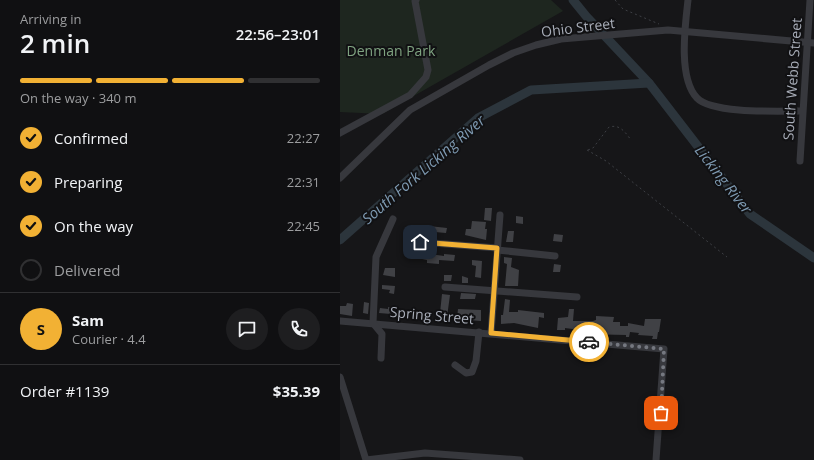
<!DOCTYPE html>
<meta charset="utf-8">
<style>
body{margin:0;font-family:"Open Sans",sans-serif;background:#1e1e20;color:#f1f3f6;height:100vh;display:flex;flex-direction:column;font-size:15px;white-space:nowrap}
*{box-sizing:border-box;margin:0}
p{font-size:13px;color:#9c9d9f}
.icon{flex:none;width:22px;height:22px;fill:none;stroke:currentColor;stroke-width:2;stroke-linecap:round;stroke-linejoin:round}
.map{position:relative;flex:1;overflow:hidden}
.drawer{display:flex;flex-direction:column;background:#101012;width:340px}
.drawer>*{flex:none}
.pin{position:absolute;display:grid;place-items:center;width:34px;height:34px;color:#fff;margin:-17px;border-radius:8px;box-shadow:0 2px 6px #0006}
.courier{position:absolute;display:grid;place-items:center;width:40px;height:40px;margin:-20px;border:3px solid #f2b134;border-radius:50%;background:#fff;color:#222;box-shadow:0 1px 5px #0007}
.summary em{font-style:normal;font-weight:600}
.summary div{display:flex;flex-direction:column-reverse}
.summary{display:flex;align-items:center;justify-content:space-between;height:68px;padding:0 20px}
h1{font-size:26px;font-weight:600;line-height:30px}
.bar{display:grid;grid-template-columns:repeat(4,1fr);gap:6px 4px;align-content:center;height:48px;padding:0 20px}
.bar i{height:5px;border-radius:3px;background:#303032}
.bar .selected{background:#f2b134}
.bar p{grid-column:span 4}
.line{display:flex;align-items:center;gap:10px;padding:0 20px;border-top:1px solid #303032}
.line div{flex:1}
.round{display:grid;place-items:center;flex:none;width:42px;height:42px;border-radius:21px;background:#1e1e20}
ol{padding:0 20px;list-style:none}
li{display:flex;align-items:center;gap:12px;height:44px}
li p{margin-inline-start:auto}
li .icon{padding:4px;border-radius:50%;background:#f2b134;color:#111;stroke-width:4}
li:last-child{color:#9c9d9f}
li i{width:22px;height:22px;border:2px solid #303032;border-radius:50%}
main{display:flex;flex:1;min-height:0}
.map>svg:first-child{display:block}
</style>
<main>
<section class="drawer">
<div class="summary"><div><h1>2 min</h1><p>Arriving in</p></div><em>22:56–23:01</em></div>
<div class="bar"><i class="selected"></i><i class="selected"></i><i class="selected"></i><i></i><p>On the way · 340 m</p></div>
<ol>
<li><svg class="icon" aria-label="check" viewBox="0 0 24 24"><path d="M5 12l5 5 9-10"/></svg>Confirmed<p>22:27</p></li>
<li><svg class="icon" aria-label="check" viewBox="0 0 24 24"><path d="M5 12l5 5 9-10"/></svg>Preparing<p>22:31</p></li>
<li><svg class="icon" aria-label="check" viewBox="0 0 24 24"><path d="M5 12l5 5 9-10"/></svg>On the way<p>22:45</p></li>
<li><i></i>Delivered</li>
</ol>
<div class="line" style="height:72px"><b class="round" style="background:#f2b134;color:#111">S</b><div><b>Sam</b><p>Courier · 4.4</p></div><a class="round"><svg class="icon" aria-label="chat" viewBox="0 0 24 24"><path d="M4 5h16v11H9l-5 4z"/></svg></a><a class="round"><svg class="icon" aria-label="phone" viewBox="0 0 24 24"><path d="M5 4h4l2 5-3 2q2 4 5 5l2-3 5 2v4C11 20 4 13 5 4z"/></svg></a></div>
<div class="line" style="height:52px"><div>Order #1139</div><b>$35.39</b></div>
</section>
<div class="map">
<svg width="474" height="460" viewBox="0 0 474 460">
<rect width="100%" height="100%" fill="#161618"/>
<path fill="#1e261f" d="M0 0H211L223 11 42 114 0 112Z"/>
<g fill="none" stroke-linecap="round" stroke-linejoin="round">
<g stroke="#2c353c" stroke-width="9">
<path d="M233 0 246 16 309 83 410 214 474 258"/>
<path d="M0 240 138 118 191 90 309 83"/>
</g>
</g>
<g fill="#404145">
<path d="M145 208H152L151 221 144 220Z"/>
<path d="M176 216 183 217V224L176 223Z"/>
<path d="M132 221 146 222 145 229H147L146 240 125 235 126 229H131Z"/>
<path d="M89 226 107 228 106 233 95 232V234H88L87 227Z"/>
<path d="M168 231H174L173 242H166Z"/>
<path d="M214 234 223 235 222 242 213 241Z"/>
<path d="M83 253 104 256V254L115 255 114 261 99 260V264L87 263V260L82 259Z"/>
<path d="M164 257 172 258 171 267 179 270 178 286H165L167 264 164 263Z"/>
<path d="M132 260 142 261 141 278 135 277 136 266 132 265Z"/>
<path d="M214 264 221 265 220 272H213Z"/>
<path d="M45 268H55V277L43 275Z"/>
<path d="M104 275H112L111 281H104Z"/>
<path d="M122 276 128 278V283H122Z"/>
<path d="M42 285 55 286 54 294 49 293 50 290 42 289Z"/>
<path d="M121 293 136 294 135 299H120Z"/>
<path d="M102 294 110 295 107 317H102V313H100Z"/>
<path d="M165 299 170 300 169 312H178V310L204 313V318L199 317 198 328 174 323 161 324V315H163Z"/>
<path d="M24 302 29 303 28 314 23 313Z"/>
<path d="M7 303 13 304 12 316 0 314V306H6Z"/>
<path d="M48 307 53 308 51 314 39 313 40 308 48 309Z"/>
<path d="M118 309 141 310V321L117 319Z"/>
<path d="M229 309H234L233 321H253L256 320V316L274 317 273 322H280V326H288V323L304 326 305 319H321L319 332H318L317 339H312L313 336 298 335 299 333 290 332 289 337H286V335L244 334 240 333V330L225 328V330H217L218 318 228 317Z"/>
</g>
<g fill="none" stroke-linecap="round" stroke-linejoin="round">
<g stroke="#3d3f44" stroke-width="1" stroke-dasharray="2 3" stroke-linecap="butt">
<path d="M275 0 283 9 319 24"/>
<path d="M247 150 266 161 387 257"/>
<path d="M248 150 253 148 269 127C280 124 285 132 291 140"/>
</g>
<g stroke="#37383d" stroke-width="7">
<path d="M348 0C345 26 338 78 357 98 372 114 439 111 462 111"/>
<path d="M0 133 70 95 86 77 88 70 75 1 76 0"/>
<path d="M460 161 470 0"/>
<path d="M0 178 70 110 149 65 173 53 196 45 221 39 328 30 474 43"/>
<path d="M80 242 157 248"/>
<path d="M157 250 215 256"/>
<path d="M105 287 237 297"/>
<path d="M0 321 324 349 316 460"/>
<path d="M151 333 160 215"/>
<path d="M41 358 42 334 33 323 36 257 53 219"/>
<path d="M115 365 126 373 132 372 136 361 139 332"/>
<path d="M0 377 26 460 85 453 180 460"/>
</g>
</g>
<g fill="none" stroke-linecap="round" stroke-linejoin="round">
<path stroke="#757880" stroke-width="4" stroke-dasharray="0 7.2" d="M249 342 324 349 321 413"/>
<path stroke="#f2b134" stroke-width="5" d="M80 242 157 248 151 333 249 342"/>
</g>
<g text-anchor="middle" dominant-baseline="central" stroke-width="4" stroke-linejoin="round" paint-order="stroke">
<g font-size="14" fill="#a8adb8" stroke="#111113">
<text transform="translate(238 27) rotate(-7)">Ohio Street</text>
<text transform="translate(452 79) rotate(-86)">South Webb Street</text>
<text transform="translate(92 315) rotate(5)">Spring Street</text>
</g>
<g font-size="14" fill="#7fa381" stroke="#111113">
<text x="51" y="50">Denman Park</text>
</g>
<g font-size="15" font-style="italic" fill="#7f9bb3" stroke="#111113">
<text transform="translate(83 169) rotate(-41)">South Fork Licking River</text>
<text transform="translate(384 179) rotate(52)">Licking River</text>
</g>
</g>
</svg>
<div class="pin" style="left:321px;top:413px;background:#ea580c"><svg class="icon" aria-label="bag" viewBox="0 0 24 24"><path d="M5 8h14l-1 12H6zM9 8a3 3 0 0 1 6 0"/></svg></div>
<div class="pin" style="left:80px;top:242px;background:#1f2937"><svg class="icon" aria-label="home" viewBox="0 0 24 24"><path d="M3 11l9-7 9 7M6 9v11h12V9"/></svg></div>
<div class="courier" style="left:249px;top:342px"><svg class="icon" aria-label="car" viewBox="0 0 24 24"><path d="M5 17H2v-5l4-1 3-4h7l3 4 3 1v5h-3M9 17h6M6 11h13"/><circle cx="7" cy="17" r="2"/><circle cx="17" cy="17" r="2"/></svg></div>
</div>
</main>
